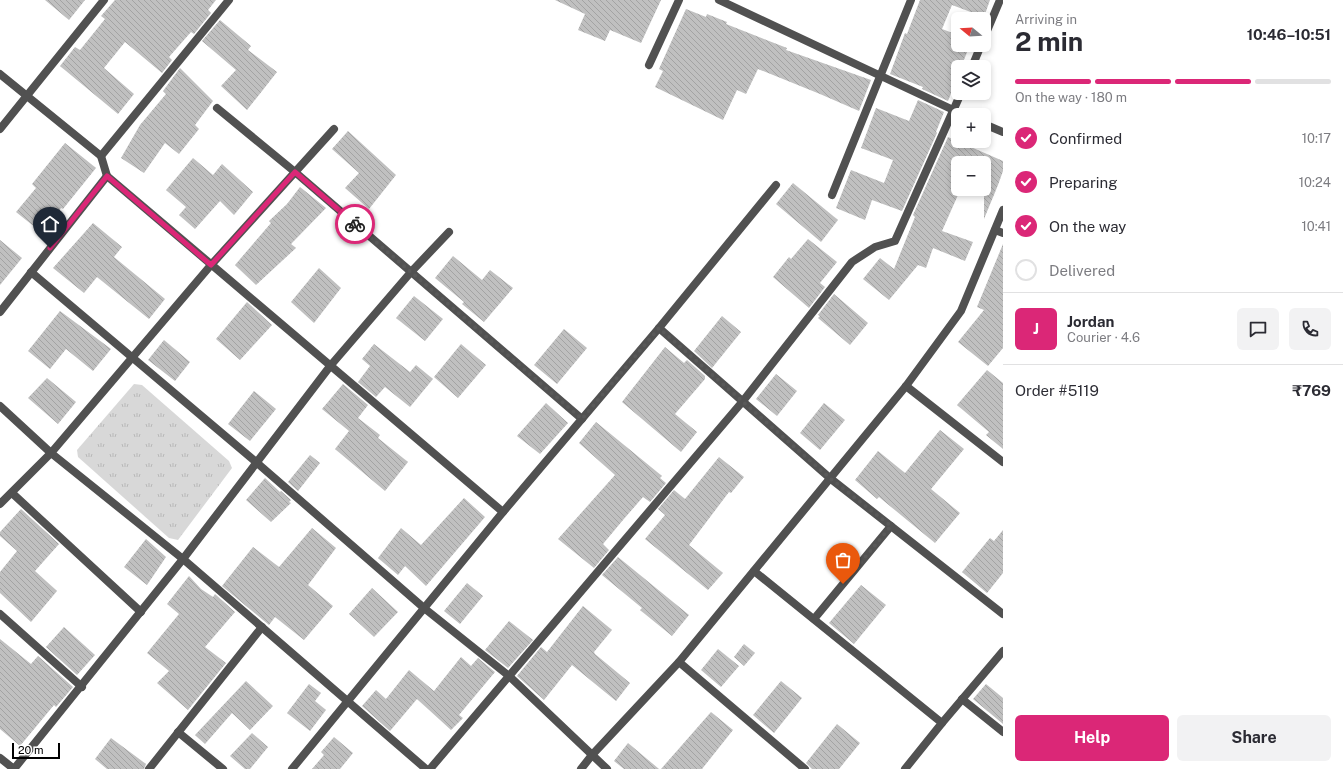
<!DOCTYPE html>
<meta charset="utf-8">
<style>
body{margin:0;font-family:"Public Sans",sans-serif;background:#f2f2f3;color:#2b2b33;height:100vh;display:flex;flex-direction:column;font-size:15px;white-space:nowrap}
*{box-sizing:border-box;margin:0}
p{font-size:13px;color:#7c7c81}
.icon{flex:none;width:22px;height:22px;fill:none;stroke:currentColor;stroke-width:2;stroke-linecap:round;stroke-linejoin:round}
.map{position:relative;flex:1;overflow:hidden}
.panel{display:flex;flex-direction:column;background:#fff;width:340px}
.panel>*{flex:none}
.needle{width:26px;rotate:288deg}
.fabs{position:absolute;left:951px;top:12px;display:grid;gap:8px}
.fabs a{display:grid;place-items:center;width:40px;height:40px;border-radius:6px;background:#fff;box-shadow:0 2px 6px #0003;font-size:20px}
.scale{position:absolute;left:12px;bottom:10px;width:48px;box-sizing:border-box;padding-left:4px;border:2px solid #000;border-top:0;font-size:11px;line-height:14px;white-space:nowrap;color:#000;-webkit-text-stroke:3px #fff;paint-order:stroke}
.pin{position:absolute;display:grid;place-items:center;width:34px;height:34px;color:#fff;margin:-41px -17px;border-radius:50% 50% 50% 0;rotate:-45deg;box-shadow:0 0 4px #0007}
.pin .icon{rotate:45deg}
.courier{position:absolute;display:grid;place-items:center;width:40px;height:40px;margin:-20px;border:3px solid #db2777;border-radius:50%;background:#fff;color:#222;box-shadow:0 1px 5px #0007}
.overview em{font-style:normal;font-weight:700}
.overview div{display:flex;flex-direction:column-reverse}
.overview{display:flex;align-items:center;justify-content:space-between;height:68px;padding:0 12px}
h1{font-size:26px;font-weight:700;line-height:30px}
.bar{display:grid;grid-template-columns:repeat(4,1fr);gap:6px 4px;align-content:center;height:48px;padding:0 12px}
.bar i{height:5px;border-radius:3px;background:#e1e1e2}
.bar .selected{background:#db2777}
.bar p{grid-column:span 4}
.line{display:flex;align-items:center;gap:10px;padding:0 12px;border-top:1px solid #e1e1e2}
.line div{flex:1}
.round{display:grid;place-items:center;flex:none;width:42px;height:42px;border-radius:6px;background:#f2f2f3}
ol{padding:0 12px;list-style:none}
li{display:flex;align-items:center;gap:12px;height:44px}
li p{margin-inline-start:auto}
li .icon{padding:4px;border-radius:50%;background:#db2777;color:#fff;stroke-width:4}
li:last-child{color:#7c7c81}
li i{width:22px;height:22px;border:2px solid #e1e1e2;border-radius:50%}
.button{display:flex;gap:8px;margin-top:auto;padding:8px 12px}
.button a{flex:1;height:46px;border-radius:6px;background:#db2777;color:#fff;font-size:16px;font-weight:700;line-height:46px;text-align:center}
.button a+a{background:#f2f2f3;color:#2b2b33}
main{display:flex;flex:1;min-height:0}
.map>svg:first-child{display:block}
</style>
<main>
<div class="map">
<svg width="1003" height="769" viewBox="0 0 1003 769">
<defs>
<pattern id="park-tufts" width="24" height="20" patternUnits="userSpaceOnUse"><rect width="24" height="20" fill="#d8d8d8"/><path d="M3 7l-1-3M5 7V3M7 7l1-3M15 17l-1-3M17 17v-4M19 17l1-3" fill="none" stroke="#b8b8b8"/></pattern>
<pattern id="building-back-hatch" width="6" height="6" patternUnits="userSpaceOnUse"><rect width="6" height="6" fill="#c0c0c0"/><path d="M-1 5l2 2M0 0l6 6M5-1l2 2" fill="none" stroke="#a3a3a3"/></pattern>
</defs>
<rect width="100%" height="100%" fill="#fff"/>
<path fill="url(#park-tufts)" d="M134 384 142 385 229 461 232 468 178 540 169 538 78 457 77 450Z"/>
<g fill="url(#building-back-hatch)">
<path d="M45 0H85L69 20Z"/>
<path d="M115 0H216L208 10 211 13 194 34 191 32 169 57 172 60 162 73 125 42 104 68 134 94 118 114 60 66 75 47 80 50 105 19 101 16Z"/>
<path d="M555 0H661L641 43 610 30 605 41 578 30 585 14Z"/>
<path d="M920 0H990L984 17 952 5 942 29 958 35V45H970L961 67H958V76L948 101 922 89 923 87 890 74 905 33 907 34Z"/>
<path d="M686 9 706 17 707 14 727 22 726 24 787 48 786 50 871 80 859 111 820 94 758 69 746 94 737 90 723 120 655 87 663 71 659 69Z"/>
<path d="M220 20 251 46 248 50 277 72 247 110 221 86 236 70 202 41Z"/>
<path d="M180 68 213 101 195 125 199 129 179 154 165 143 144 173 121 158 140 125 166 94 163 91Z"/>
<path d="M918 100 944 112 936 132 937 133 902 211 872 200 865 220 836 208 851 170 884 183 893 160 861 148 876 108 909 121Z"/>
<path d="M348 131 396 175 369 209 345 188 359 173 332 149Z"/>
<path d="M948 137 1003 161V171L998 185 984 219V163H958V195L942 231 973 242 965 261 933 248 926 268 918 265 889 300 863 279 880 258 894 269 915 217 913 215Z"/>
<path d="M65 143 96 168 63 209 61 208 41 232 16 212 36 188 32 184Z"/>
<path d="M193 158 213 175 222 164 253 192 234 215 220 201 195 229 179 215 186 207 166 190Z"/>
<path d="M793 183 838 220 821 242 776 204Z"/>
<path d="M300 187 326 208 291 244 296 248 256 285 235 265 271 223 269 221 287 204Z"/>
<path d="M93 223 122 247 114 257 165 299 149 319 97 277 84 293 53 268Z"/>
<path d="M808 239 837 262 820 283 825 287 809 308 773 277 789 257 791 259Z"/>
<path d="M0 240 22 258 0 285Z"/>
<path d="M1003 244V348L988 366 958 342 984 310 977 307Z"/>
<path d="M453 256 482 280 490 270 513 288 484 322 462 304 464 302 435 278Z"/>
<path d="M319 268 341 288 314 323 291 302Z"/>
<path d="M834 294 868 323 850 345 818 318 820 316 818 315Z"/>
<path d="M414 296 443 319 425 341 396 318Z"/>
<path d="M247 302 272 325 240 360 216 339Z"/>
<path d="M60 311 111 349 93 371 66 349 50 369 28 351Z"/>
<path d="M722 316 741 332 712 368 694 351Z"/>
<path d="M564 329 587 348 557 384 534 365Z"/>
<path d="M164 340 190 362 175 381 148 360Z"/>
<path d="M374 344 410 372 416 365 433 379 410 407 385 387 376 397 358 382 370 366 362 359Z"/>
<path d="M461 344 486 365 458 398 434 377Z"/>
<path d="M665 347 684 363 687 360 705 376V379L675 414 697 432 681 452 622 402Z"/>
<path d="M987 370 1003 383V449L986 435 989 432 957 405Z"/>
<path d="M776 374 797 391 777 416 756 399Z"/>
<path d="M47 378 76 402 58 424 28 398Z"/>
<path d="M343 384 368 405 358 418 380 435 378 438 408 462 385 491 335 449 349 431 322 409Z"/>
<path d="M254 391 276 409 250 441 228 424Z"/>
<path d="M546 403 568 423 540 454 517 436Z"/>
<path d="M824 403 845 420 820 450 800 433Z"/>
<path d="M596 422 662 476 660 478 666 483 650 502 643 497 623 520 603 544 609 550 594 568 558 539 615 475 579 443Z"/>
<path d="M940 430 964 449 931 489 960 513 935 543 879 497 877 499 855 480 878 451 905 473Z"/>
<path d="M310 455 320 463 298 491 288 482Z"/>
<path d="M719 457 744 477 731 493 729 492 689 545 723 573 708 590 645 539 665 515 658 509 674 490 685 499Z"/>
<path d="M265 478 280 492 281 491 291 500 289 502 291 503 271 522 246 500Z"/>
<path d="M464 498 485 517 426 586 405 566 398 575 378 558 401 528 421 545Z"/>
<path d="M21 509 59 544 35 571 57 591 31 622 0 593V572L17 551 0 536V532Z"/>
<path d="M312 528 336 548 308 585 333 606 304 640 275 617 269 625 222 586 253 547 279 567Z"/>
<path d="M1003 530V573L987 593 962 572 990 538 994 541Z"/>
<path d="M146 539 166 557 147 585 124 567Z"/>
<path d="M618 557 689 615 672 636 640 610 642 608 602 575Z"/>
<path d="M189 576 201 589 213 597 215 594 235 612 205 647 226 663 188 710 157 683 169 671 147 653 179 614 167 604Z"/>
<path d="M467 583 483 596 460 624 444 611Z"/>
<path d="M861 585 886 605 854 644 829 623Z"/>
<path d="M372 588 398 612 374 637 349 614Z"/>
<path d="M583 606 612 630 594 652 595 654 630 683 616 701 572 665 544 700 517 676 541 647 547 652Z"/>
<path d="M509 621 533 640 508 668 485 650Z"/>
<path d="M64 627 95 655 77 675 46 647Z"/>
<path d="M0 639 31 664 38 656 73 687 56 707 54 705 20 746 0 729Z"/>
<path d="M744 644 755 653 744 666 734 657Z"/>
<path d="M718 649 739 666 721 687 701 670Z"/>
<path d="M461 657 471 666 478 658 495 672 459 715 463 718 451 730 417 699 390 731 362 706 376 690 386 699 409 670 434 691Z"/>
<path d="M246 681 273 706 250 730 232 713 205 744 195 735Z"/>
<path d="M781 681 802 698 774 733 753 715Z"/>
<path d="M309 684 321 693 315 701 326 710 310 731 287 713Z"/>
<path d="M986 684 1003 698V724L973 699Z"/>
<path d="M711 712 733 730 702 769H661Z"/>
<path d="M837 724 860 743 839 769H812L806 763Z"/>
<path d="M252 733 268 747 250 769H245L230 756Z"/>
<path d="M334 737 353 753 340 769H312L324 755 321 752Z"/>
<path d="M111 738 146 764 144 769H107L95 759Z"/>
<path d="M628 743 659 769H624L614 761Z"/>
</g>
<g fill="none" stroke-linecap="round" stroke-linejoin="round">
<g stroke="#515151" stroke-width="8">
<path d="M719 0 964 115"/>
<path d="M984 38 1000 0"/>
<path d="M649 65 679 0"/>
<path d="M972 67 981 45"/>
<path d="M0 74 101 156 107 176"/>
<path d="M217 108 295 172 582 419"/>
<path d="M984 124 1003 132"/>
<path d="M0 129 104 0"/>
<path d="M101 156 229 0"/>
<path d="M832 195 911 0"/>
<path d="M995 230 1003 233"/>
<path d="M31 272 256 462 424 608 509 676 607 769"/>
<path d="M0 312 107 176 503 512"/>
<path d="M659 328 831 479 1003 614"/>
<path d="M906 386 1003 462"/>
<path d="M0 406 51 453 183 559 426 769"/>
<path d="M12 493 141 612"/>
<path d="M0 504 51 453 211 265 334 129"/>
<path d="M754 571 942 723 905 769"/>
<path d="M0 614 82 687"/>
<path d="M814 619 891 526"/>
<path d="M679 662 805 769"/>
<path d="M962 699 1003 732"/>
<path d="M942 723 1003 651"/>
<path d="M178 732 223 769"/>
<path d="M0 758 14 769"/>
<path d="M14 769 183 559 331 365 411 272 449 232"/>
<path d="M149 769 262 627"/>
<path d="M292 769 503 512 659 328 776 185"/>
<path d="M430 769 743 401 852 262 875 247 895 241 961 93"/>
<path d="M581 769 592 755 679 662 906 386 961 311 1003 210"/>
</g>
</g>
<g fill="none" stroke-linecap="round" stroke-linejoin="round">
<path stroke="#595959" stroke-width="4" stroke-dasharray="0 7.2" d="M355 224 582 419 659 328 831 479 891 526 843 584"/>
<path stroke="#db2777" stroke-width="5" d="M50 248 107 176 211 265 295 172 355 224"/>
</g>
</svg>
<div class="fabs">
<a><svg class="needle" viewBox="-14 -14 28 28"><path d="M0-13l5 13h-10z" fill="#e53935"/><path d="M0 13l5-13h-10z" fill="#7c7c81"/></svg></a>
<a><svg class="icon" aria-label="layers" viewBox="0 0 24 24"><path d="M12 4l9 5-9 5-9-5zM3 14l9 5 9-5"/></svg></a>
<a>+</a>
<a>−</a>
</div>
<div class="scale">20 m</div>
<div class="pin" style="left:843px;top:584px;background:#ea580c"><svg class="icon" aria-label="bag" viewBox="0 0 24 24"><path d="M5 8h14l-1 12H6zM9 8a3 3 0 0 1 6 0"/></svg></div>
<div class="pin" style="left:50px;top:248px;background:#1f2937"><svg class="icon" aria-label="home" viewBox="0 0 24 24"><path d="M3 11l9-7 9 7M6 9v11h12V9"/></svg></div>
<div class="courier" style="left:355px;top:224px"><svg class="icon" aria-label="bike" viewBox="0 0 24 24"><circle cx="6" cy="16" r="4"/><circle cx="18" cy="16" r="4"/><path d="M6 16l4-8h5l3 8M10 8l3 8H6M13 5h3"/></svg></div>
</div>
<section class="panel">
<div class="overview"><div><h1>2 min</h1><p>Arriving in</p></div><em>10:46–10:51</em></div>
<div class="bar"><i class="selected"></i><i class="selected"></i><i class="selected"></i><i></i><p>On the way · 180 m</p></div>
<ol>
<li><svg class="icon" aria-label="check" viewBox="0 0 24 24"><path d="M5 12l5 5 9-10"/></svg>Confirmed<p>10:17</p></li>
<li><svg class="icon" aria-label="check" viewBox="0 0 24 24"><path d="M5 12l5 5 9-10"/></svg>Preparing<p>10:24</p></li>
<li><svg class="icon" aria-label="check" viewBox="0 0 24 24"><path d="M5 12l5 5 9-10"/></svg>On the way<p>10:41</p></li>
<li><i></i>Delivered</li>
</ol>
<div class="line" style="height:72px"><b class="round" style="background:#db2777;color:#fff">J</b><div><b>Jordan</b><p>Courier · 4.6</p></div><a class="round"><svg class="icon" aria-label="chat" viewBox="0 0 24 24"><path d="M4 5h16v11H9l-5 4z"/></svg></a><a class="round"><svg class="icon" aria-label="phone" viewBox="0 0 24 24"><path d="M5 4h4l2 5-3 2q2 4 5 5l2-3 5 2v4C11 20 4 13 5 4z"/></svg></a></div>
<div class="line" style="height:52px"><div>Order #5119</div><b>₹769</b></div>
<div class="button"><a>Help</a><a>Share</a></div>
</section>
</main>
